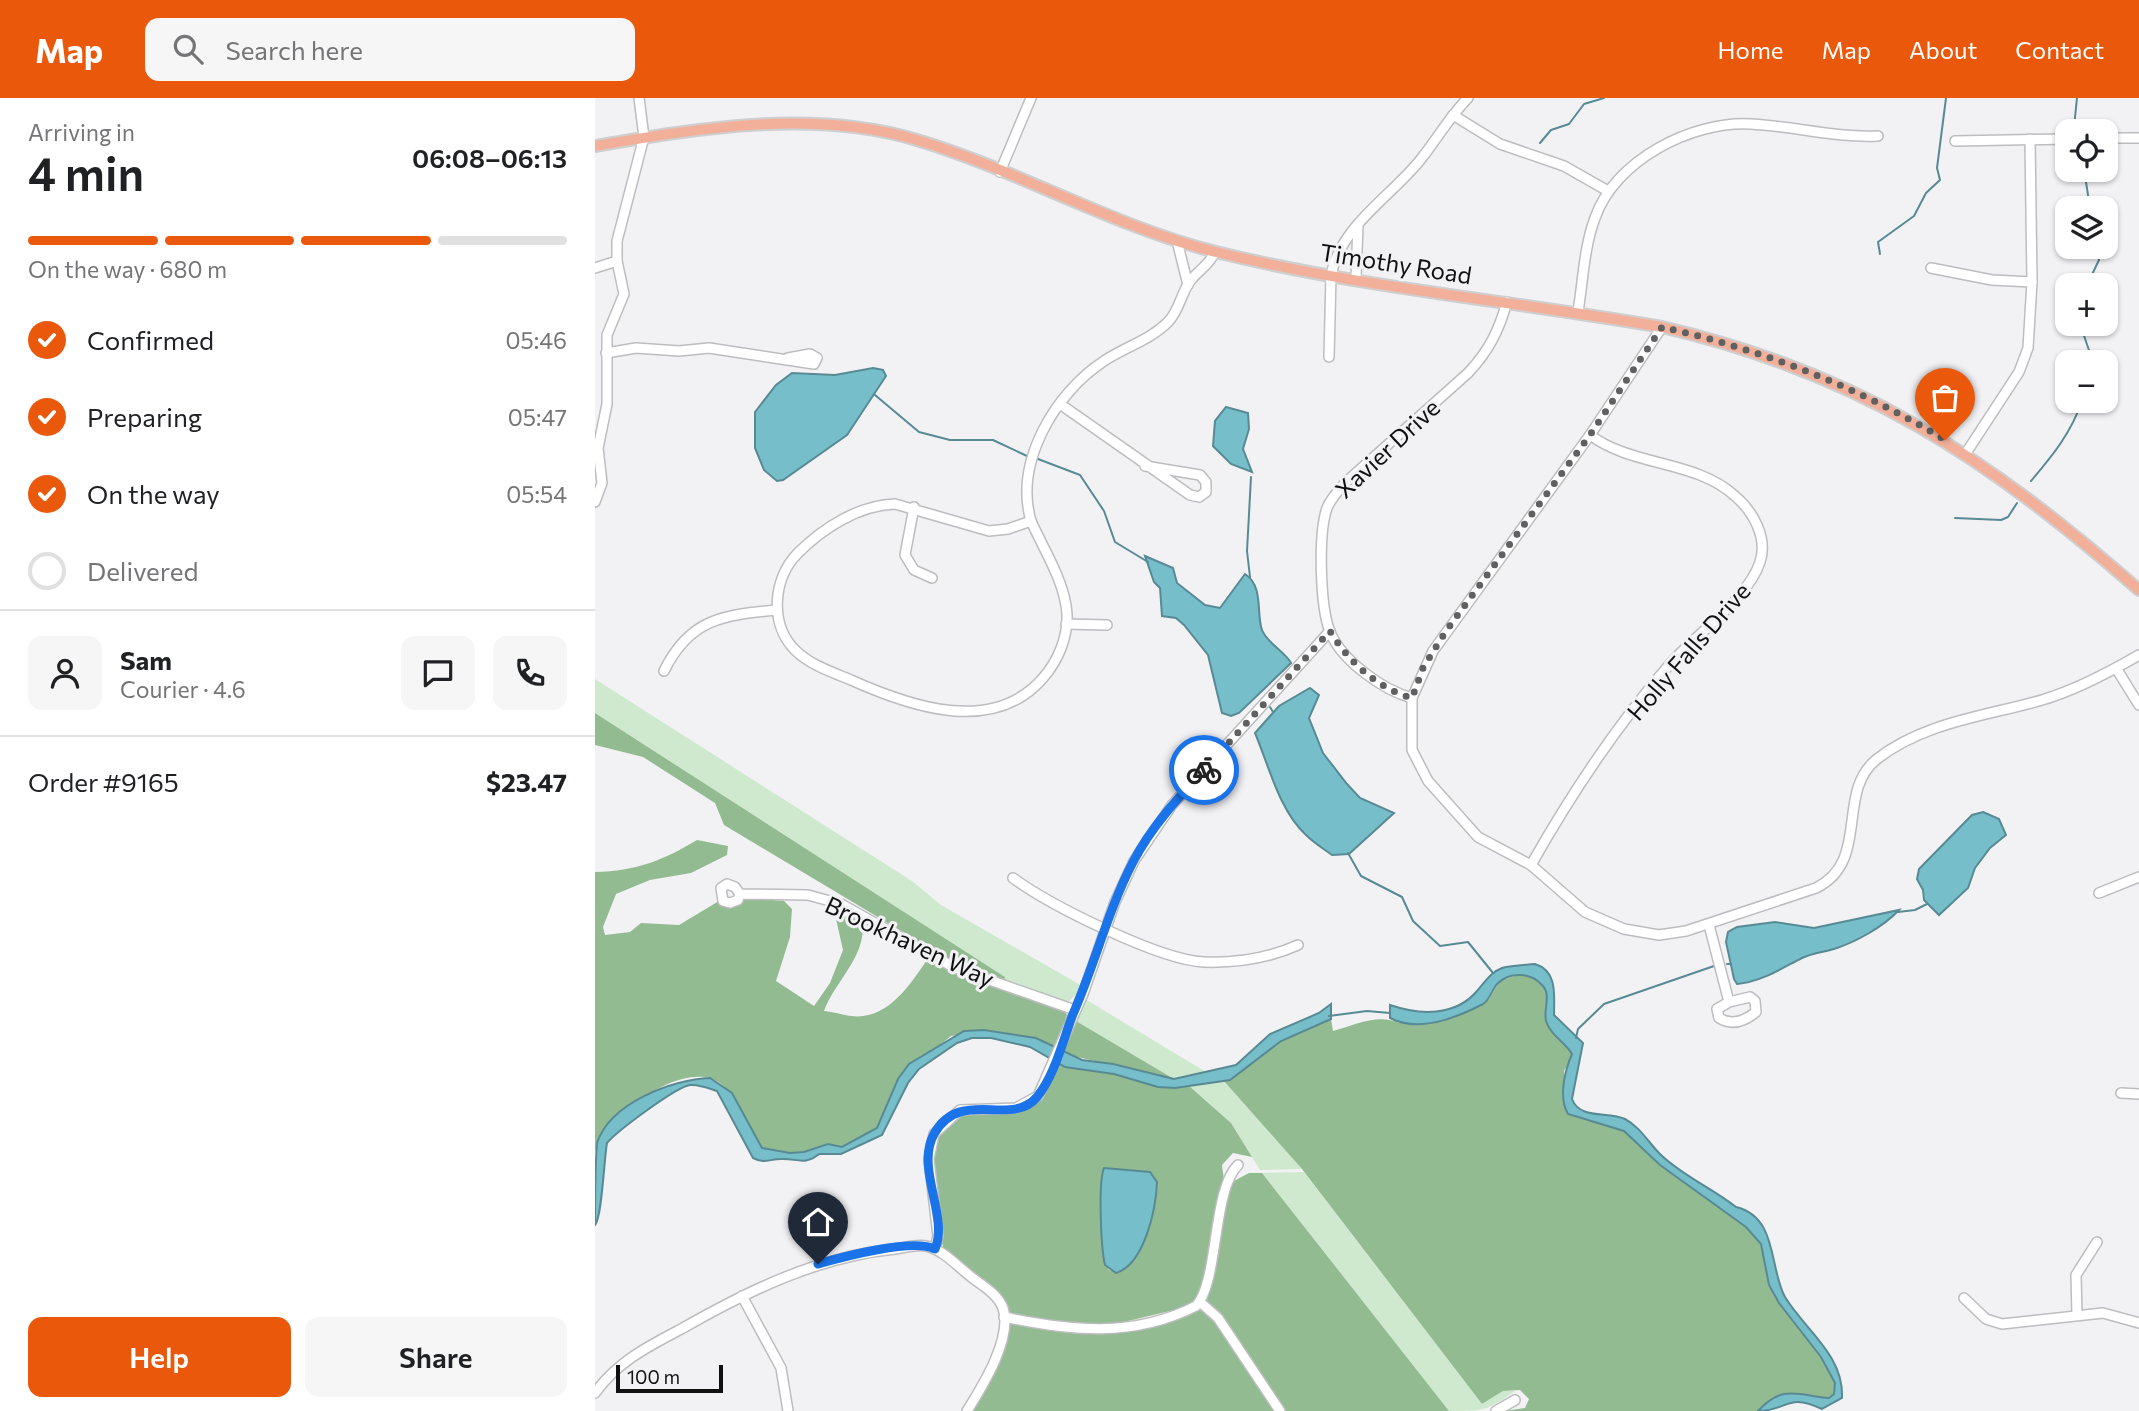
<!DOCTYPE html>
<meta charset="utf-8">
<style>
body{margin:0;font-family:Commissioner,sans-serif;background:#f6f6f6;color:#202124;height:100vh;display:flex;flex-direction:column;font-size:26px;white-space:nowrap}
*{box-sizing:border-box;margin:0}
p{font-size:23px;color:#757577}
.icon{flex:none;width:38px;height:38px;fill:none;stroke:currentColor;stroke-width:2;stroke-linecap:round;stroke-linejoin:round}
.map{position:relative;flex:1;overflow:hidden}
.drawer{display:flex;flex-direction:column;background:#fff;width:595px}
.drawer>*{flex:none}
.fabs{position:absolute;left:1460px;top:21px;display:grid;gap:14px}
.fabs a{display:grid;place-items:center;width:63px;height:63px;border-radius:14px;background:#fff;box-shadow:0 2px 5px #0004;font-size:35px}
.scale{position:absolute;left:21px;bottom:18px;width:107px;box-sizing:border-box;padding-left:7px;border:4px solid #111112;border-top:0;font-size:19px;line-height:24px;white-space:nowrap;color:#111112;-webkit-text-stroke:5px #f2f2f5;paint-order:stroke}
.pin{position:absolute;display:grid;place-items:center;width:60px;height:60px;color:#fff;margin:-72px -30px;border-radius:50% 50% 50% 0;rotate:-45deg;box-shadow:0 0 7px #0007}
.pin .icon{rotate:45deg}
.courier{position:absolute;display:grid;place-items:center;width:70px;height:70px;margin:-35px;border:5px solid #1a73e8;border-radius:50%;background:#fff;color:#222;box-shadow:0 2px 9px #0007}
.head em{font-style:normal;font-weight:600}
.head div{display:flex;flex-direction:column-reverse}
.head{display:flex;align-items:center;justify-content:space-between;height:119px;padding:0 28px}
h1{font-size:46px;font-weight:600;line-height:52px}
.bar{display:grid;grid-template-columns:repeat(4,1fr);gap:10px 7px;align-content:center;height:84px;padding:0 28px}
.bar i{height:9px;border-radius:5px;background:#e0e0e0}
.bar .current{background:#ea580c}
.bar p{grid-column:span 4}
.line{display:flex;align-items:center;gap:18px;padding:0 28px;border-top:2px solid #e0e0e0}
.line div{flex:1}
.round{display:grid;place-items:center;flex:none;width:74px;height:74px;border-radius:14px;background:#f6f6f6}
ol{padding:0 28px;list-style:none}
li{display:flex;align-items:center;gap:21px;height:77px}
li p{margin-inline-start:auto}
li .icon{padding:7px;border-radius:50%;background:#ea580c;color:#fff;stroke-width:4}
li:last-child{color:#757577}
li i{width:38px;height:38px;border:4px solid #e0e0e0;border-radius:50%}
.cta{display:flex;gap:14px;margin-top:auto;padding:14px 28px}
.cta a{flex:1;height:80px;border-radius:14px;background:#ea580c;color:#fff;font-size:28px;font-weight:600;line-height:80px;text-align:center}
.cta a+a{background:#f6f6f6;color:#202124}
header{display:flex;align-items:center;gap:42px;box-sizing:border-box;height:98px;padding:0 35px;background:#ea580c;color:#fff}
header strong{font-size:33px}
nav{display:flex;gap:38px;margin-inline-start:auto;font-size:24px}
.search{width:490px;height:63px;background:#f6f6f6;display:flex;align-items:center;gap:18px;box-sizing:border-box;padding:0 24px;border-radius:14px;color:#757577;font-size:26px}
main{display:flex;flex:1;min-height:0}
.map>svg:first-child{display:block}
</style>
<header>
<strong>Map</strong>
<div class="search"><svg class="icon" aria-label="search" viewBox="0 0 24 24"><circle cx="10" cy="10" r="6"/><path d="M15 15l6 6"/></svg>Search here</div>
<nav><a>Home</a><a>Map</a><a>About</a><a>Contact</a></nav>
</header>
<main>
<section class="drawer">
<div class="head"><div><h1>4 min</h1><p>Arriving in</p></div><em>06:08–06:13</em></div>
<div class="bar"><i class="current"></i><i class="current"></i><i class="current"></i><i></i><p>On the way · 680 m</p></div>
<ol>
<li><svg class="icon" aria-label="check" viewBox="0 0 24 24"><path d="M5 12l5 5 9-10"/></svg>Confirmed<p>05:46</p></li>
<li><svg class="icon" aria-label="check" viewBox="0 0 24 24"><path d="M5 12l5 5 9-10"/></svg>Preparing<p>05:47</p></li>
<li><svg class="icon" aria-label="check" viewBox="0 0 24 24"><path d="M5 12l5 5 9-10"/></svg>On the way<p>05:54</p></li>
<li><i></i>Delivered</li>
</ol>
<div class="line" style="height:126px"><a class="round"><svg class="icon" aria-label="person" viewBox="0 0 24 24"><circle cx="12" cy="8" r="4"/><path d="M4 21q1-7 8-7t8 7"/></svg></a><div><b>Sam</b><p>Courier · 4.6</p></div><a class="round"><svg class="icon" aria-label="chat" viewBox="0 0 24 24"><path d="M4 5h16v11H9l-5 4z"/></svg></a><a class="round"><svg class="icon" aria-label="phone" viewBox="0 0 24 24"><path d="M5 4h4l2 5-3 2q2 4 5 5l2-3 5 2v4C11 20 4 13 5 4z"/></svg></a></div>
<div class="line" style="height:91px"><div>Order #9165</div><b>$23.47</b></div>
<div class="cta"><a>Help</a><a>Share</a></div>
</section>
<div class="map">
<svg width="1544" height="1313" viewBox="0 0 1544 1313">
<rect width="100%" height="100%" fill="#f2f2f5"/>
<g fill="#cfe9ce">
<path d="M0 581 317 783 346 807 489 889 473 904 409 883 410 879 0 615Z"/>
<path d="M490 901 611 974 579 981 481 923Z"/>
<path d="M628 982 707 1071 665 1072 636 1025 593 987Z"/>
<path d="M709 1074 887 1306 908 1293H920C891 1313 890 1313 854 1313L667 1075Z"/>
</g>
<g fill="#93bb91" fill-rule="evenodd">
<path d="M0 615 410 879 409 883 363 867 129 727 120 705 48 659 0 647Z"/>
<path d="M102 742 133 748 132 757 96 775 55 782 21 796 8 829 10 837 35 834 46 825 84 827 124 803C135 811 142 808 152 800L189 803 197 811 195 839 181 883 219 908 235 885 248 852 241 821 248 817 267 823C273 857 240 883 229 913 241 914 256 920 268 918 298 915 319 881 334 859L467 911 472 917 461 950 441 940 390 932 356 938 303 981 282 1030 247 1049 233 1046 209 1054 195 1055 167 1050C151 1030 147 1003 126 986 91 958 8 1019 0 1055V774C41 773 67 763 102 742Z"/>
<path d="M922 877C937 877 947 883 953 897 944 928 963 935 978 956L969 973V1009L1003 1025 1029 1033 1065 1067 1151 1129 1166 1146 1184 1205 1226 1259 1240 1285 1239 1296 1234 1300C1204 1297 1186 1288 1163 1313H909L930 1310 934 1301 925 1292 908 1293 887 1306 707 1071 628 982H635L686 943 736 921 738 933C759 927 784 915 804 925L883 908 894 901 905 883Z"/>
<path d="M481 923 579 981 469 956 466 954Z"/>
<path d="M463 965 470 969 519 976 563 989 593 987 636 1025 657 1059 638 1055 627 1067 629 1082 606 1193 596 1208 512 1228 488 1229 419 1217C408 1211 409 1201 401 1192 387 1177 361 1172 350 1153 341 1136 333 1055 342 1037 344 1032 352 1026 357 1022 364 1015 372 1015 381 1015 427 1015 447 1011 463 965ZM510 1070 550 1073 561 1092 549 1144 525 1174 514 1172C505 1161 503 1083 510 1070Z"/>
<path d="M654 1075H667L854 1313H689L623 1213 609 1201 632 1096 637 1084Z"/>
<path d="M605 1212 616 1219 681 1313H376L412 1228 417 1225C464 1233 505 1239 552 1228 570 1224 587 1216 605 1212Z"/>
</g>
<g fill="#77becb" stroke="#588a94" stroke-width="2">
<path d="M278 270 288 272 291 278 252 337 188 382 182 383 169 372 160 350V314L181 287 197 275 240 277Z"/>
<path d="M631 309 653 315 654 331 648 351 657 374 636 366 618 348 620 323Z"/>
<path d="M550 458 578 470 582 485 610 507 625 510 650 476C669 488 661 516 667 532 672 545 690 554 696 565L644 615 636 618 627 615 613 557 589 527 581 520 567 518 565 490 559 484Z"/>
<path d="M715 590 724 597 714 620 728 655 752 686 765 700 799 715 754 756 737 757C729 751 719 745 711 737 684 712 674 668 660 635L684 608Z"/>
<path d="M1388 714 1404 721 1411 737 1395 750 1380 770 1373 790 1344 817 1329 802 1328 792 1322 781 1324 771 1377 717Z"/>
<path d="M1304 812C1288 829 1261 844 1239 851 1229 854 1217 855 1207 860 1187 870 1166 884 1142 886L1139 881 1131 844 1133 834 1142 829 1180 824 1219 830Z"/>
<path d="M940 866C963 873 959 898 959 917L988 945 977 1001C985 1022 1013 1013 1030 1021 1045 1029 1053 1044 1065 1056 1086 1077 1117 1090 1141 1109 1183 1119 1174 1170 1190 1199 1210 1232 1249 1257 1247 1300L1227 1311C1191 1294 1194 1313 1163 1313 1188 1286 1202 1297 1234 1300L1239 1296 1240 1285 1226 1259 1184 1205 1174 1187 1166 1146 1151 1129 1065 1067 1029 1033 973 1016C963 999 970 972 977 956 969 943 956 938 951 923 948 910 957 897 947 887 936 875 916 873 903 885 897 891 895 902 888 906 861 920 824 935 795 920V907C824 917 860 919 882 893 890 884 896 874 907 870 917 867 930 867 940 866Z"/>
<path d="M736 906V921L686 943 635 982 580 990 563 989 519 976 470 969 435 949 396 940H377L362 945 324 971 313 985 287 1037 246 1056H224C210 1068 201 1060 186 1061 174 1061 170 1066 158 1060L122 993C113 990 104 986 95 987 81 989 22 1033 12 1045 9 1061 7 1119 0 1127 0 1102 0 1069 2 1045 15 1005 78 981 115 980L137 995 167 1050 195 1055 209 1054 233 1046 247 1049 282 1030 303 981 314 966 369 933 389 932 441 940 487 962 518 966 579 981 641 967 675 936 724 915Z"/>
<path d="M509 1070 555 1074 562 1084C561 1110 550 1166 521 1175L510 1167C506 1151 503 1084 509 1070Z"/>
</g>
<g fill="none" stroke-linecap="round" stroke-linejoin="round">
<g stroke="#588a94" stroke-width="2">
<path d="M1479 29 1482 0"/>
<path d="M945 45 956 32 974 26 989 6 1009 0"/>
<path d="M1485 72 1491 84 1495 110"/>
<path d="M1285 156 1283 144 1319 118 1331 95 1345 82 1342 70 1351 0"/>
<path d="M1492 187 1504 162 1502 149"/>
<path d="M1485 226 1498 264"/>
<path d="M280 297 324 334 355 342H398L432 358"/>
<path d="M443 361 485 377 509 413 520 444 553 464"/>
<path d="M1436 383C1458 357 1476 335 1487 303"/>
<path d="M1360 420 1406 422 1413 419 1422 405"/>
<path d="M655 479 652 453 656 379"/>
<path d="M675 609 678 614"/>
<path d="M753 755 766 778 807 799 818 823 845 848 873 844 898 875"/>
<path d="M1303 814 1320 812 1332 806"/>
<path d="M1132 866H1136"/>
<path d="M734 918 772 913 795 915"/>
<path d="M981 940 983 931 1009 906 1119 868"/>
</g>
<g stroke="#bdbdc0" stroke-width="12">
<g id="minor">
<path d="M858 17 905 46 969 68 1013 93"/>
<path d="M1510 40H1544"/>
<path d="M1360 43 1472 41"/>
<path d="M405 74 436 0"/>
<path d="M582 143 593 187"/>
<path d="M0 170 22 163"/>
<path d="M1336 170 1397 182 1437 184"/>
<path d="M761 180 763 127"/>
<path d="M983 214C988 183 989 149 1000 120 1020 62 1097 23 1155 26 1199 28 1239 40 1283 38"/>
<path d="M1067 229 995 337 838 553 817 600V652L833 683 883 739 936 767 990 814 1029 831 1064 837 1091 833 1221 790C1276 763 1240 694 1282 661 1329 624 1392 618 1447 602 1481 592 1513 575 1544 557"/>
<path d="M11 255 41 250 84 253 114 250 219 266 222 260 215 256 193 260"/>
<path d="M734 259 736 177C746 127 797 98 826 61 842 41 855 18 873 0"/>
<path d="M465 306 595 397 604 399 611 394V384L605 377 550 368"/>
<path d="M1371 355 1424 274 1433 250 1437 184 1435 41"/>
<path d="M0 404 7 385 3 350 12 306V237L29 196 22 163V143L49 39 44 0"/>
<path d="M300 406 394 433 413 431 436 423C449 452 470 484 472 516 473 539 463 563 448 580 398 638 314 608 256 582 237 574 215 567 200 552 174 526 178 480 203 455 228 430 264 407 300 406Z"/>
<path d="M319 409 310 457 319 472 337 480"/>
<path d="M436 423C419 364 460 295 509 263 530 249 555 242 573 224 585 212 586 194 596 182 604 172 615 166 620 154"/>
<path d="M471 526 512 527"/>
<path d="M1521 570 1544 607"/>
<path d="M69 573C95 520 129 517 182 512"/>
<path d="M817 600C788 592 747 563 735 534 725 508 723 436 732 410 736 400 744 392 751 384L873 275C894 253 904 232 912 204"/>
<path d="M936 767C975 698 1022 627 1075 566 1101 536 1153 501 1165 464 1173 440 1158 413 1140 398 1101 362 1038 369 995 337"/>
<path d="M418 780C455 807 564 862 609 864 641 865 674 860 703 847"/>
<path d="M1504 795 1544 779"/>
<path d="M145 796 143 802 135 805 128 803 126 790 132 786 140 789 145 796 213 797 246 806 360 870 480 912"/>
<path d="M1114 827 1134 904 1122 911 1124 920C1137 928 1150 923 1161 914L1160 903 1155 899 1134 904"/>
<path d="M1526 995 1544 996"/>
<path d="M340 1151 343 1138 334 1061 339 1036 365 1012 421 1010 443 998 488 896 520 804 539 763 577 707 735 533"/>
<path d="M147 1198 186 1270 193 1313"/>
<path d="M1369 1200 1391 1221 1407 1226 1508 1215 1544 1225"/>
<path d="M605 1204 623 1220 685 1313"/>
<path d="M1482 1217 1481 1177 1502 1144"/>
<path d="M409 1219C475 1233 538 1240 601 1208 624 1184 617 1092 643 1067"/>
<path d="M0 1295C23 1263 54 1248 88 1230 155 1192 222 1159 300 1151 310 1150 321 1146 331 1148 348 1151 365 1171 379 1181 390 1189 403 1197 408 1210 418 1240 387 1289 372 1313"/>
<path d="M901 1313 920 1302"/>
</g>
</g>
<g stroke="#cfcfd0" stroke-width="14">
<path id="major" d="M0 48C104 30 219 11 322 42 425 73 517 128 621 154 767 190 919 203 1067 229 1265 275 1393 360 1544 492"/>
</g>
<use href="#minor" stroke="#fff" stroke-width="9"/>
<use href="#major" stroke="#f2b09b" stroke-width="10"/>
</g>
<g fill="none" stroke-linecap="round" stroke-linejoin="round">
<path stroke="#606061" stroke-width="7" stroke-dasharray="0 12.6" d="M609 672 735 533C753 563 783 591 817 600L828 570 851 533 995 337 1067 229C1167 252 1262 288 1350 342"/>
<path stroke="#1a73e8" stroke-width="9" d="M223 1166C247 1159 318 1140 340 1151 354 1119 320 1070 339 1036 365 989 416 1030 442 999 460 977 468 942 478 916 500 866 513 812 538 764 556 729 583 700 609 672"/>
</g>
<g text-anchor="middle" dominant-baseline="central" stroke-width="6" stroke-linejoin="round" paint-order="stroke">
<g font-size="24" fill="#111112" stroke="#f2f2f5">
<text transform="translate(801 165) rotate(9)">Timothy Road</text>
<text transform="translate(792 350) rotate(-43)">Xavier Drive</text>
<text transform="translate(1093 553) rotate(-49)">Holly Falls Drive</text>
<text transform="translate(315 843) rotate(25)">Brookhaven Way</text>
</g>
</g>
</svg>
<div class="fabs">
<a><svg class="icon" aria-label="locate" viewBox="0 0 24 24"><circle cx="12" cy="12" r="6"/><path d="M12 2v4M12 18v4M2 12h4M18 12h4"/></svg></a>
<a><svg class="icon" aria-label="layers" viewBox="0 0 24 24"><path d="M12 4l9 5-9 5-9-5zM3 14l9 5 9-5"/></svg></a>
<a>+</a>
<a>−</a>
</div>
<div class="scale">100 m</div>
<div class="pin" style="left:1350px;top:342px;background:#ea580c"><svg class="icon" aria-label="bag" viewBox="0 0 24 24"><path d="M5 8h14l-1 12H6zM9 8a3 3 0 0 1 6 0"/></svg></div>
<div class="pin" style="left:223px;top:1166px;background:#1f2937"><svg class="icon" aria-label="home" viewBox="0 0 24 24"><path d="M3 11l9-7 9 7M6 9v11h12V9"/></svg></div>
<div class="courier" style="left:609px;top:672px"><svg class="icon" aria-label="bike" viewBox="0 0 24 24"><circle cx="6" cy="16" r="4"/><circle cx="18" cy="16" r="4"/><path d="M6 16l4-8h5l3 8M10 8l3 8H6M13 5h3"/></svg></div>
</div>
</main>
